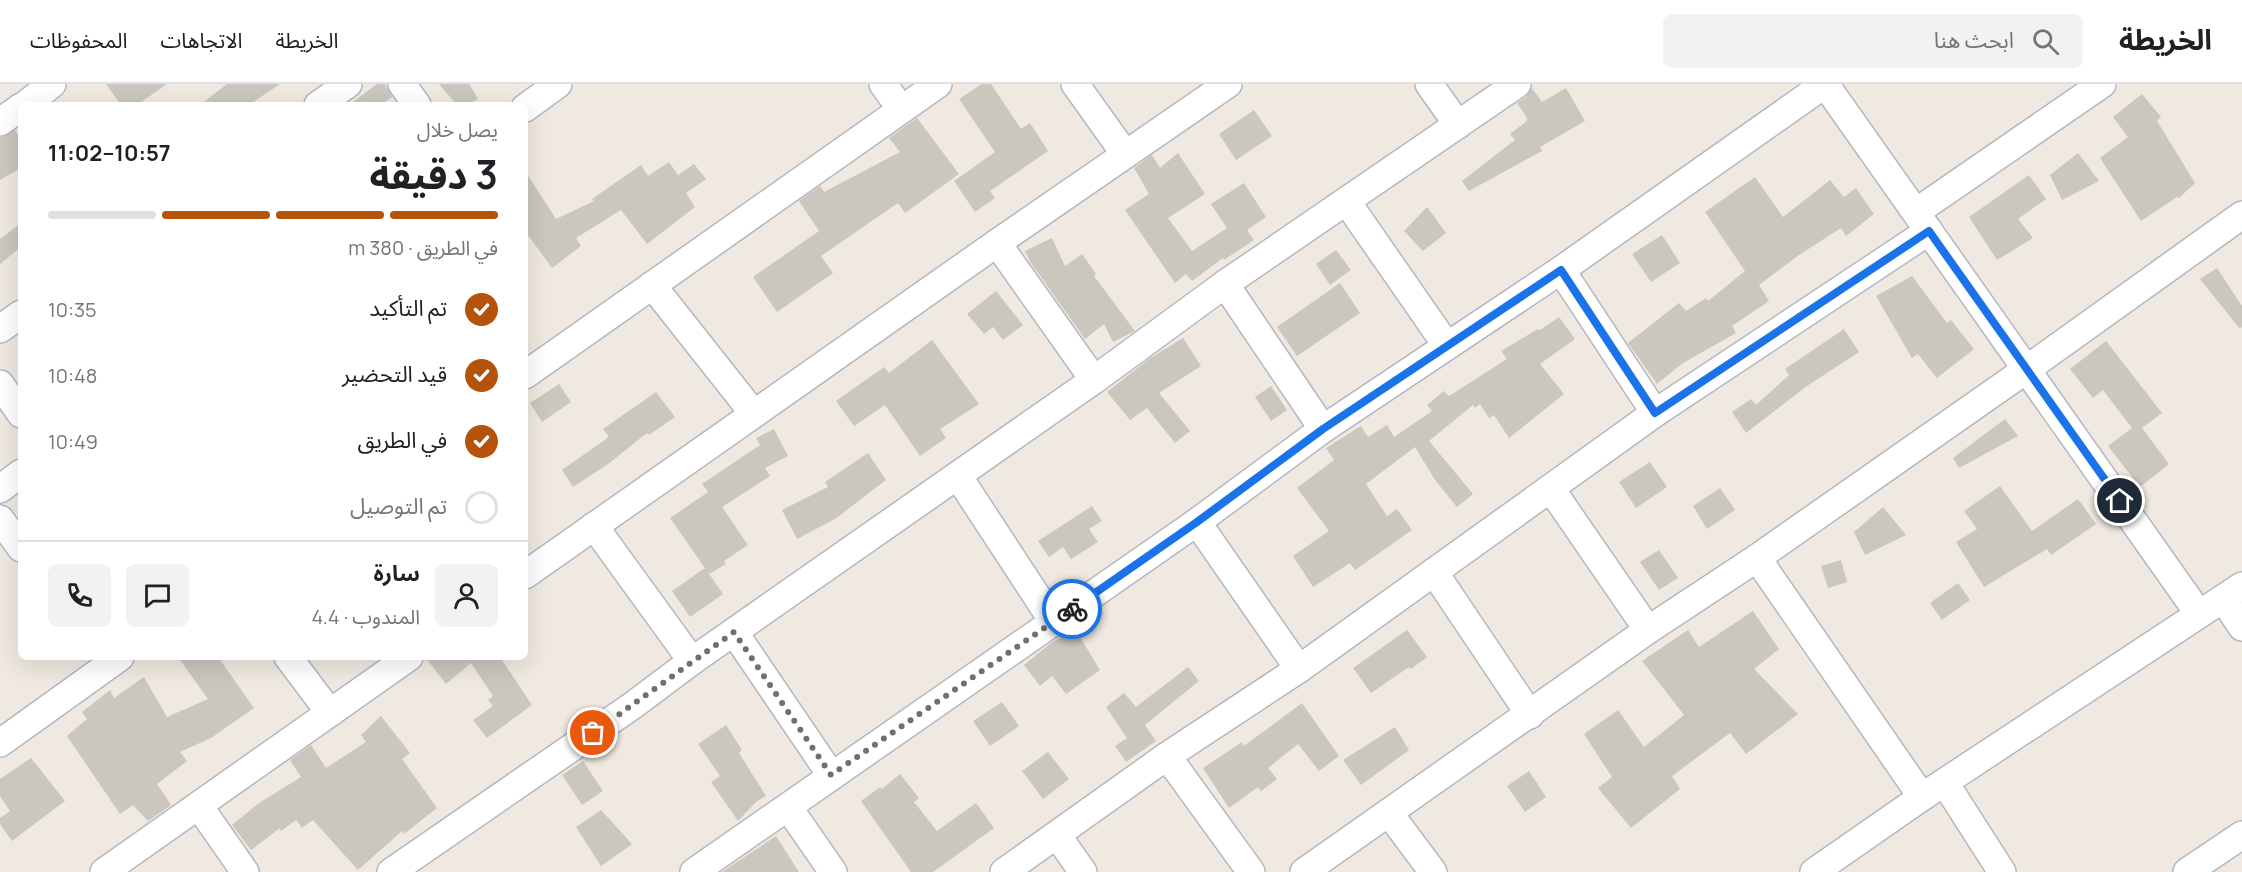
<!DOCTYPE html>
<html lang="ar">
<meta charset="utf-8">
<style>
body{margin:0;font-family:Manrope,"Noto Sans Arabic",sans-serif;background:#f2f2f2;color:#202124;direction:rtl;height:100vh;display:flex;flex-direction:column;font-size:22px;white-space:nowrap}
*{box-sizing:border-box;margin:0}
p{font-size:20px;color:#757577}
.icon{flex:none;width:33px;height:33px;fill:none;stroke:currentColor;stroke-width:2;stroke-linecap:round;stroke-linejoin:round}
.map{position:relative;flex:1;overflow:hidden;direction:ltr}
.details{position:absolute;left:18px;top:18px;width:510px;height:558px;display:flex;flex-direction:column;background:#fff;border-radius:9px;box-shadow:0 6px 24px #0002;direction:rtl}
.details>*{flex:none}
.pin{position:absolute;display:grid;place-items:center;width:51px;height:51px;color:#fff;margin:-26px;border:3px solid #fff;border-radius:50%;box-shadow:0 2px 6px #0007}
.courier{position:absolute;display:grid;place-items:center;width:60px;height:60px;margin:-30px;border:4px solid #1a73e8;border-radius:50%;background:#fff;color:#222;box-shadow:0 2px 8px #0007}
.headline em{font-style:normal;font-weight:700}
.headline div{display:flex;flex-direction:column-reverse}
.headline{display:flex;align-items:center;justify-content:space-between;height:102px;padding:0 30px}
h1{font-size:39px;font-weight:700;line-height:45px}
.bar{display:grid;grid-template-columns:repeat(4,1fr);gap:9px 6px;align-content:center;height:72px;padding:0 30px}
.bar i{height:8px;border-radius:4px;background:#e0e0e0}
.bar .active{background:#b45309}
.bar p{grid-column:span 4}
.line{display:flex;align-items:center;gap:15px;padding:0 30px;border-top:2px solid #e0e0e0}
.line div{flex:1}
.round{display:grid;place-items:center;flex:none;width:63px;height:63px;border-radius:9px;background:#f2f2f2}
ol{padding:0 30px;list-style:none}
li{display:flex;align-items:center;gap:18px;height:66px}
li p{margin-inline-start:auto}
li .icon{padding:6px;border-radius:50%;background:#b45309;color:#fff;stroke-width:4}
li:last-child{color:#757577}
li i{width:33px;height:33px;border:3px solid #e0e0e0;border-radius:50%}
header{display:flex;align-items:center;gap:36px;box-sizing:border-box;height:84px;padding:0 30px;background:#fff;border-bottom:2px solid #e0e0e0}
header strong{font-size:28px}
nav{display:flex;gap:33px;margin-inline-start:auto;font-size:21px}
.search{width:420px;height:54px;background:#f2f2f2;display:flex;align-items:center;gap:15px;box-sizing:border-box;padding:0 21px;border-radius:9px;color:#757577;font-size:22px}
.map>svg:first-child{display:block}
</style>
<header>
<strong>الخريطة</strong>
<div class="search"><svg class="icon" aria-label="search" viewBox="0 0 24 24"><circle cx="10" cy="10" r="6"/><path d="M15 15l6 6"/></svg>ابحث هنا</div>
<nav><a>الخريطة</a><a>الاتجاهات</a><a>المحفوظات</a></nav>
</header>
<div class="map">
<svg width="2242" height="788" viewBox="0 0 2242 788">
<rect width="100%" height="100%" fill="#efe9e1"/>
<g fill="#cbc7bf">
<path d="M106 0H167L137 21H121Z"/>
<path d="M227 0H280L249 21H200Z"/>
<path d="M377 0H385L392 13 381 21H349Z"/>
<path d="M439 0H469L478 15 467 21H457Z"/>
<path d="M982 0H991L1021 45 1030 39 1048 67 990 107 995 114 975 128 954 97 995 68 959 15Z"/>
<path d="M1532 4 1542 18 1566 4 1585 37 1540 63 1542 67 1469 107 1462 97 1515 56 1510 50 1527 37V34L1517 19 1526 13Z"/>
<path d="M2142 10 2161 33 2157 37 2195 99 2179 114 2177 113 2141 137 2100 74 2128 53 2113 33Z"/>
<path d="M1254 26 1272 52 1236 76 1219 50Z"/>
<path d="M917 34 959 90 905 129 898 119 821 172 833 189 777 228 753 193 819 147 799 117 820 102 824 108 900 68 889 54Z"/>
<path d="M15 46 21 56V84L0 96V54Z"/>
<path d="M1178 69 1205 110 1168 134 1192 167 1227 144 1211 120 1244 99 1266 133 1247 146 1254 156 1224 176 1223 174 1192 197 1186 190 1175 199 1125 126 1149 110 1134 84 1152 71 1160 84Z"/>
<path d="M2078 69 2099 97 2062 116 2050 91Z"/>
<path d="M669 78 678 91 694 80 706 95 686 109 695 123 647 160 621 126 576 154 581 162 552 184 525 147V87L556 135 594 117 592 115 641 81 648 92Z"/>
<path d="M2029 91 2046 115 2018 135 2033 154 1997 176 1969 133Z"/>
<path d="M1755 93 1783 133 1830 96 1844 113 1856 104 1874 130 1846 152 1841 144 1799 171 1759 201 1769 217 1732 242 1736 249 1683 279 1657 300 1628 259 1679 219 1686 227 1706 214 1708 217 1745 187 1705 128Z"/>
<path d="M1427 123 1446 149 1423 167 1404 147Z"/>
<path d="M21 139V163L0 180V155Z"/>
<path d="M1662 151 1680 179 1651 198 1632 170Z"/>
<path d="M1052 154 1065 182 1082 170 1096 190 1094 192 1135 247 1113 258 1104 240 1085 255 1031 179 1025 167Z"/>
<path d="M1336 166 1351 186 1330 201 1316 180Z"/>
<path d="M2217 184 2242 222V243L2240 245 2200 195Z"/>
<path d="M1912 192 1947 239 1951 236 1974 265 1937 294 1918 270 1912 274 1876 212Z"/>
<path d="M1340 199 1360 229 1297 272 1277 243Z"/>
<path d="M996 207 1023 241 1003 256 993 243 984 250 967 230Z"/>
<path d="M1559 233 1575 255 1540 280 1564 310 1509 354 1494 331 1489 334 1480 320 1475 324 1473 321 1429 357 1473 410 1457 423 1435 396 1415 363 1366 400 1387 432 1397 425 1412 446 1355 486 1350 479 1313 503 1293 472 1329 447 1297 404 1334 376 1326 364 1361 342 1368 353 1387 341 1394 353 1432 327 1427 321 1444 307 1449 312 1507 275 1501 267 1538 245 1540 246Z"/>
<path d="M1844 245 1859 268 1807 302 1746 349 1732 328 1751 315 1756 321 1789 291 1785 285Z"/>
<path d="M1183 254 1201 282 1159 309 1190 347 1175 359 1147 324 1130 336 1107 308 1149 275Z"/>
<path d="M932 256 979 320 940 345 946 354 920 372 885 321 854 342 836 317 884 283 889 289Z"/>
<path d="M2106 257 2162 329 2142 344 2169 380 2140 403 2108 362 2132 344 2103 306 2093 314 2070 285Z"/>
<path d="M559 300 571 318 542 338 530 319Z"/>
<path d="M1271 302 1287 326 1271 337 1255 313Z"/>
<path d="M656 308 675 333 649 351 647 349 608 380 573 403 562 386 609 353 603 345Z"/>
<path d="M2005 335 2018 352 1959 384 1953 374Z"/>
<path d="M774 345 788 372 765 384 770 392 722 423 748 461 724 477 726 480 709 490 670 434 708 408 702 400 760 361 756 354Z"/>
<path d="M868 369 886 396 835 435 797 455 782 426 828 403 825 398Z"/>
<path d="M1650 378 1667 403 1636 424 1619 398Z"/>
<path d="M2000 402 2032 447 2078 415 2096 440 2051 471 2047 465 1984 503 1956 458 1977 445 1964 427Z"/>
<path d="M1720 404 1735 426 1707 445 1693 422Z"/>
<path d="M1092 422 1102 437 1089 445 1098 458 1071 475 1063 463 1049 473 1038 457Z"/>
<path d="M1883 423 1906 451 1865 471 1854 448Z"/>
<path d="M1659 466 1678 494 1659 506 1640 478Z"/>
<path d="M1841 476 1847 498 1828 504 1821 482Z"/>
<path d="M705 484 723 510 690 533 672 507Z"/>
<path d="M1958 499 1970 516 1942 536 1930 519Z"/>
<path d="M1753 527 1779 565 1754 585 1798 630 1746 670 1730 649 1672 692 1680 705 1631 744 1598 704 1612 693 1584 650 1618 626 1644 663 1684 631 1642 577 1688 546 1699 563Z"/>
<path d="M1075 545 1100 586 1066 610 1052 592 1040 602 1024 581 1051 559Z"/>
<path d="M1407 546 1427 573 1411 585 1409 583 1371 609 1353 584Z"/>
<path d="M178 573H218L254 624 211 654 180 668 187 677 157 700 171 721 148 737 133 721 120 730 67 652 87 635 82 628 110 606 114 614 144 593 167 633 208 615Z"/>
<path d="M425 573H500L532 621 487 654 473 636 493 622 488 616 493 612 471 579 446 600Z"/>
<path d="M1188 583 1199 597 1145 641 1156 657 1126 678 1115 662 1127 654 1106 623 1124 609 1136 623Z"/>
<path d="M1002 618 1019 642 990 662 973 637Z"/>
<path d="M1302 619 1339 672 1319 687 1298 660 1268 684 1277 695 1261 707 1258 703 1229 724 1203 684 1242 658 1244 662Z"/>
<path d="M381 632 410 669 402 675 437 724 404 750 402 747 358 786 313 736 302 744 296 736 281 747 280 744 251 766 232 741 259 719 301 693 290 676 311 661 326 684 366 658 361 651Z"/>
<path d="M726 641 742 666 739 669 766 712 756 718 738 737 711 698 720 692 698 660Z"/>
<path d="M1395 643 1409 666 1361 701 1343 676Z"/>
<path d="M1048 668 1069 695 1043 715 1022 687Z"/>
<path d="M31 674 65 717 12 757 0 740V734L10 727 0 712V695Z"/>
<path d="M583 677 603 707 582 721 562 691Z"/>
<path d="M1529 687 1546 713 1525 728 1507 702Z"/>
<path d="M900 690 919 714 914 718 937 747 976 719 994 744 933 788H911L861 717 880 703 882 705Z"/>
<path d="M601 726 632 760 601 782 576 743Z"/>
<path d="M776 752 799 788H722Z"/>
</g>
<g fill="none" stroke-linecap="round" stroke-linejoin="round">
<g stroke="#b4b7c1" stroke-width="30">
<g id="minor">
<path d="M402 0 417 21"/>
<path d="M883 0 901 25"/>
<path d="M1075 0 1125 70"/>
<path d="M1429 0 1458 41"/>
<path d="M1825 0 2199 530"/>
<path d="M25 21 52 0"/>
<path d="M318 21 348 0"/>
<path d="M525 24 558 0"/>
<path d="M0 38 21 23"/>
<path d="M1347 118 1447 262"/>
<path d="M1916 128 2102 0"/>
<path d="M997 159 1094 296"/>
<path d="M1561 186 1655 329"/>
<path d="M1225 200 1323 345"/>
<path d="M652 201 754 330"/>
<path d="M0 245 21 230"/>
<path d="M525 291 938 0"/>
<path d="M0 300 21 330"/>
<path d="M958 392 1053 537"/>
<path d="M0 405 21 389"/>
<path d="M1551 405 1648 546"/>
<path d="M0 435 21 464"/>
<path d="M1197 438 1299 585"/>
<path d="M594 442 692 577"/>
<path d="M1757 474 1922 713"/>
<path d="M1434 488 1530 631"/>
<path d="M525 491 997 159 1228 0"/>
<path d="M2223 515 2242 543"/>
<path d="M734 548 831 691"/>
<path d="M288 573 330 629"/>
<path d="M0 659 120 573"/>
<path d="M1167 672 1251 788"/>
<path d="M1945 699 2002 788"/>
<path d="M199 722 245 788"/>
<path d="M788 723 833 788"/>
<path d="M1389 729 1433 788"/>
<path d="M1057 751 1083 788"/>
<path d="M104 788 409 573"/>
<path d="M391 788 632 622 692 577 1094 296 1225 200 1517 0"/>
<path d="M694 788 1197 438 1323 345 1561 186 1825 0"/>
<path d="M1004 788 1167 672 1299 585 1655 329 1929 147"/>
<path d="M1304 788 1648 546 1757 474 2027 285 2242 131"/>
<path d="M1814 788 1922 713 2242 502"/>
<path d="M2187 788 2242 751"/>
</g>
</g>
<use href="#minor" stroke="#fff" stroke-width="27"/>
</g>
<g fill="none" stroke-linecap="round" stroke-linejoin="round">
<path stroke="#726f6d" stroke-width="6" stroke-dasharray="0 10.8" d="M593 649 734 548 831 691 1072 525"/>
<path stroke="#1a73e8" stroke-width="8" d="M1072 525 1197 438 1323 345 1561 186 1655 329 1929 147 2120 417"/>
</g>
</svg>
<div class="pin" style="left:593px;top:649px;background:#ea580c"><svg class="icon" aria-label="bag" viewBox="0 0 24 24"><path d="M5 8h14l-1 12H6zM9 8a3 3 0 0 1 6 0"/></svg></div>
<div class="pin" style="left:2120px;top:417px;background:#1f2937"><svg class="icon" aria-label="home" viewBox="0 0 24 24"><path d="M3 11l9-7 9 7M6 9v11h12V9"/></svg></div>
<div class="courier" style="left:1072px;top:525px"><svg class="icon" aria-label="bike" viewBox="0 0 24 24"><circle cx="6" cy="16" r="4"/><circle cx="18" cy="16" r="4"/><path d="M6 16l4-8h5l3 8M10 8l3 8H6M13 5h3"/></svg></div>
<section class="details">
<div class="headline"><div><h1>3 دقيقة</h1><p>يصل خلال</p></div><em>10:57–11:02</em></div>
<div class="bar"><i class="active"></i><i class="active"></i><i class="active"></i><i></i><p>في الطريق · 380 m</p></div>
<ol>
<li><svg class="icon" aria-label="check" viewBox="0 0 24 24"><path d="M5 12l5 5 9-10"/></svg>تم التأكيد<p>10:35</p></li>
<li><svg class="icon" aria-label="check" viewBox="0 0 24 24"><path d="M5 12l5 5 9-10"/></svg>قيد التحضير<p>10:48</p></li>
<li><svg class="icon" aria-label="check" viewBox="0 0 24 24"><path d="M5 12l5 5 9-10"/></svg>في الطريق<p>10:49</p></li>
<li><i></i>تم التوصيل</li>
</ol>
<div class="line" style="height:108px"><a class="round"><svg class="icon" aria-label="person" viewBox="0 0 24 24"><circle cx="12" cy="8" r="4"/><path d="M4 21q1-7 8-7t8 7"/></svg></a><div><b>سارة</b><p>المندوب · 4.4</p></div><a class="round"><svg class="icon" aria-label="chat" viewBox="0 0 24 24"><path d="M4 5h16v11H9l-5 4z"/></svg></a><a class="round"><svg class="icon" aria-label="phone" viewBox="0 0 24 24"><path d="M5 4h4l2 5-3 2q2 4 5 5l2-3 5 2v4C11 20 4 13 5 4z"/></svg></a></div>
</section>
</div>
